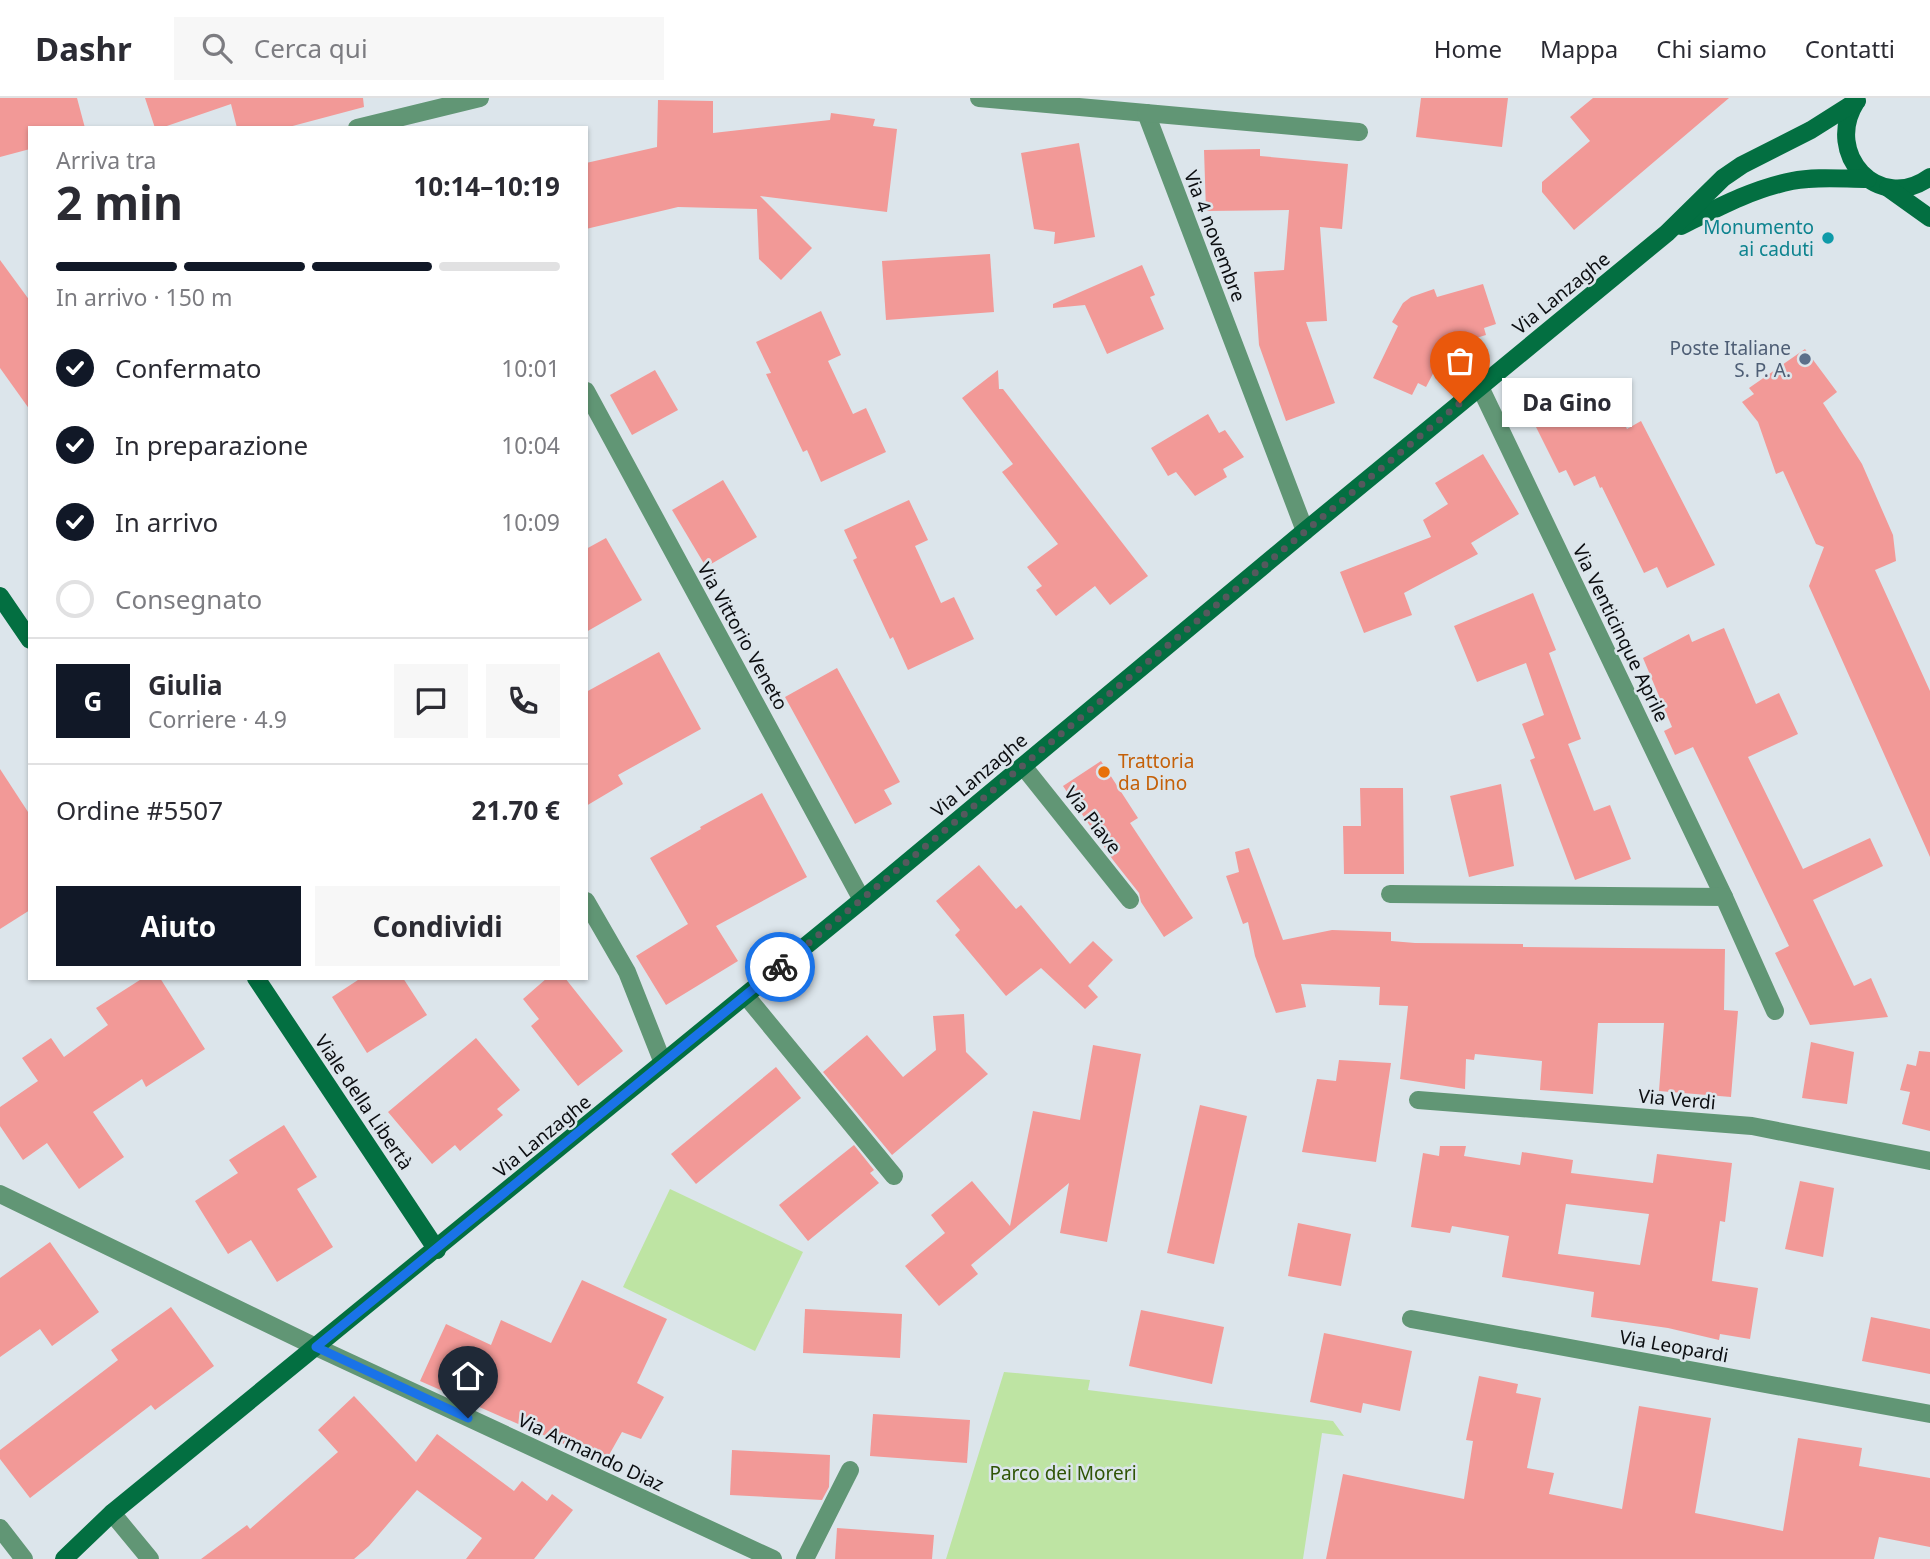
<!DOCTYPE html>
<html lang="it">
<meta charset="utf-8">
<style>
body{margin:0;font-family:"Noto Sans",sans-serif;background:#f7f7f7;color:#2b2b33;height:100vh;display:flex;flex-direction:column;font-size:26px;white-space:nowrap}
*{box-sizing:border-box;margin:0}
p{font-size:23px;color:#7c7c81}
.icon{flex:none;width:38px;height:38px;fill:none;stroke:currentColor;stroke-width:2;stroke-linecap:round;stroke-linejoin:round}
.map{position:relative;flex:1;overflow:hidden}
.details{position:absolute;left:28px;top:28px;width:560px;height:854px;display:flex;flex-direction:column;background:#fff;border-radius:0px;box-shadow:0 2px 5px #0004}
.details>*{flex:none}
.pin{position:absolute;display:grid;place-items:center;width:60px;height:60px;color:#fff;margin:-72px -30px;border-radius:50% 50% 50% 0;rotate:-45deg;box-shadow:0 0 7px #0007}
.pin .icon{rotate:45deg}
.courier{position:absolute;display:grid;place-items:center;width:70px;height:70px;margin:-35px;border:5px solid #1a73e8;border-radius:50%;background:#fff;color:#222;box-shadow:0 2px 9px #0007}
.bubble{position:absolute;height:49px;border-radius:0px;background:#fff;box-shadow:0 2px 5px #0004;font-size:23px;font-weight:700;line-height:49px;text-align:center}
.summary em{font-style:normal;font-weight:700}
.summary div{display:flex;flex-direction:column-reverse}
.summary{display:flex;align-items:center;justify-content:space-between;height:119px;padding:0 28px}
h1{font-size:46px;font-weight:700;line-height:52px}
.bar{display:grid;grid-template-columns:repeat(4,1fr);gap:10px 7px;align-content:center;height:84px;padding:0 28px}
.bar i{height:9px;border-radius:5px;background:#e1e1e2}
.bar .active{background:#111827}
.bar p{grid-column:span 4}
.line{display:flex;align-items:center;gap:18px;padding:0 28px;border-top:2px solid #e1e1e2}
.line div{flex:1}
.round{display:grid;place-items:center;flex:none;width:74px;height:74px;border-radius:0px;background:#f7f7f7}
ol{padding:0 28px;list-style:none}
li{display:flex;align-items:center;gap:21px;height:77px}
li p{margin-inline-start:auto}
li .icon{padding:7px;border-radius:50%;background:#111827;color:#fff;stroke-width:4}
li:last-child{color:#7c7c81}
li i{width:38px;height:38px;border:4px solid #e1e1e2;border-radius:50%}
.action{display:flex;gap:14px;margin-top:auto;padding:14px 28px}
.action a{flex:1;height:80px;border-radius:0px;background:#111827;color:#fff;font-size:28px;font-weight:700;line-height:80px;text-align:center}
.action a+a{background:#f7f7f7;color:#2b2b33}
header{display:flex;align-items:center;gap:42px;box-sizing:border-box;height:98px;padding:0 35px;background:#fff;border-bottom:2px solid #e1e1e2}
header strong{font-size:33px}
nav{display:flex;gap:38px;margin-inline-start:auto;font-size:24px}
.search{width:490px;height:63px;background:#f7f7f7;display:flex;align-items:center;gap:18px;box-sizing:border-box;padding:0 24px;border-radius:0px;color:#7c7c81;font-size:26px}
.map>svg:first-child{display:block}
</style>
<header>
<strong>Dashr</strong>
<div class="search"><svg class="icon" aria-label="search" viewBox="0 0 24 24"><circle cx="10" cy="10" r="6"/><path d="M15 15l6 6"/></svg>Cerca qui</div>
<nav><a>Home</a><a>Mappa</a><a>Chi siamo</a><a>Contatti</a></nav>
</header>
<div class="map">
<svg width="1930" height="1461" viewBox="0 0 1930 1461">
<rect width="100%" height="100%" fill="#dce5eb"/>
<g fill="#bee4a3">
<path d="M670 1091 803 1154 755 1253 623 1189Z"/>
<path d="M1004 1274 1090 1282 1088 1292 1333 1323 1344 1338 1322 1335 1303 1461H946Z"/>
</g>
<g fill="#f29997" fill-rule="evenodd">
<path d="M0 0H77L85 30H30V51L0 59Z"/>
<path d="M145 0H363L364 9 285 30H237L231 6 161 30H155Z"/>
<path d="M1421 0H1508L1502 49 1416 39Z"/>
<path d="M1593 0H1729L1574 132 1542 94V84L1590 43 1570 19Z"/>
<path d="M658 2 713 3V35L830 22 831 15 875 21 873 28 897 31 887 114 760 98 812 150 781 182 759 161 757 111 678 109 586 131V65L657 49Z"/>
<path d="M1079 45 1095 139 1054 146 1055 134 1034 131 1021 55Z"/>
<path d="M1260 51V58L1348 66 1342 131 1320 129 1327 223 1306 224 1335 305 1286 323 1259 247 1254 174 1284 172 1289 112 1206 113 1204 52Z"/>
<path d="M990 156 994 214 886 222 882 163Z"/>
<path d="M0 162 30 203V312L0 270Z"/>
<path d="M1142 167 1155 197 1150 199 1164 231 1107 256 1085 207 1053 210V206Z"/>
<path d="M1483 186 1496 226 1484 230 1486 237 1447 249 1426 289 1418 285 1412 297 1373 280 1398 228 1392 224 1403 205 1411 199 1434 191 1437 199Z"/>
<path d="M821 213 841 257 828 263 853 316 866 310 886 354 821 384 807 352 803 354 766 276 771 275 756 244Z"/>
<path d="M1805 251 1837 294 1823 305 1862 366 1893 437 1896 463 1875 472 1930 593V759L1809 488 1824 449 1816 446 1783 373 1776 376 1758 324 1742 304 1754 296 1749 290Z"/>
<path d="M655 272 678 312 632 337 610 297Z"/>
<path d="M998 272 999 291H1003L1148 478 1110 507 1095 488 1056 518 1036 492 1042 488 1027 469 1058 446 1002 374 1013 366 962 300Z"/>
<path d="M1605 287 1627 331 1641 323 1715 467 1667 490 1657 469 1644 475 1602 389 1600 390 1595 378 1574 388 1566 372 1559 375 1533 323Z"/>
<path d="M1208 316 1219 335 1225 332 1244 359 1223 371 1227 379 1195 398 1176 374 1168 378 1151 350Z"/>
<path d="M1483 356 1519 416 1471 445 1478 456 1404 495 1412 517 1364 535 1340 474 1431 439 1423 422 1448 406 1435 385Z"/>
<path d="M723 382 757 439 706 469 672 412Z"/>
<path d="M909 402 928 442 915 448 941 505 954 499 974 541 908 572 893 539 890 541 853 462 857 460 844 432Z"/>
<path d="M606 440 642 502 586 534V451Z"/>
<path d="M1533 495 1556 552 1549 555 1581 641 1568 646 1594 713 1610 707 1631 761 1575 782 1530 662 1535 660 1522 626 1544 617 1526 565 1477 584 1454 528Z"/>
<path d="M1724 530 1756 606 1779 595 1798 636 1748 659 1803 771 1870 740 1883 768 1813 802 1854 888 1871 880 1888 919 1810 927 1775 855 1789 848 1693 649 1675 657 1664 633 1672 629 1643 560 1689 536 1692 544Z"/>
<path d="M659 554 701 631 618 677 623 686 586 708V594Z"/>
<path d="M837 570 900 684 884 692 892 706 855 726 785 599Z"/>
<path d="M1101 663 1138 720 1130 725 1193 820 1164 839 1141 804 1139 795 1113 762 1063 688Z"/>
<path d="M0 671 30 717V812L0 831Z"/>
<path d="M1501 686 1514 768 1469 779 1450 698Z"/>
<path d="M1360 690H1403L1404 776H1344L1343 728H1361Z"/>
<path d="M762 695 807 779 716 828 738 863 666 907 636 858 688 826 650 760 701 731 700 729Z"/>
<path d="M1249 750 1283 842 1332 832 1391 834V843L1415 845 1523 846V849L1725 851 1724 912 1738 913 1731 999 1659 993 1664 925H1598L1593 996 1540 992 1542 963 1475 956 1474 962 1466 961 1465 991 1400 981 1408 908 1379 907 1380 889 1301 886 1306 909 1276 915 1255 858 1248 824 1243 826 1226 778 1239 774 1235 754Z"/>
<path d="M979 767 1016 811 1021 807 1070 866 1093 843 1113 862 1088 888 1098 899 1085 911 1041 870 1006 898 955 837 960 832 936 803Z"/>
<path d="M143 880H160L205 951 146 989 142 981 93 1014 124 1059 79 1091 47 1045 23 1062 0 1028V1009L38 983 22 960 51 940 64 959 108 927 96 910Z"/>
<path d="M361 880H403L427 917 367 955 332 899Z"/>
<path d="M547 880H565L623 953 578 988 531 928 539 921 523 901Z"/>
<path d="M964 916 966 954 988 976 892 1057 823 974 867 937 903 979 936 952 933 918Z"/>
<path d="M476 940 520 992 497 1011 503 1017 460 1053 455 1047 432 1066 388 1014Z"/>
<path d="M1811 944 1854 954 1847 1006 1802 1000Z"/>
<path d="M1093 947 1141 956 1107 1144 1060 1135 1069 1085 971 1167 978 1176 939 1208 905 1168 945 1135 931 1117 972 1083 1010 1128 1033 1013 1080 1022Z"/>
<path d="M1919 953 1930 954V1033L1902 1026 1910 994 1900 992 1907 966 1916 968Z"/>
<path d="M1339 962 1391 965 1376 1064 1302 1054 1317 981 1336 983Z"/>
<path d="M776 969 801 1000 696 1086 671 1056Z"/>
<path d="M1200 1007 1247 1018 1214 1166 1167 1155Z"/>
<path d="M284 1027 317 1079 297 1091 333 1149 277 1184 251 1142 228 1156 195 1103 238 1075 229 1062Z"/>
<path d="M854 1047 874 1072 870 1075 879 1085 808 1143 779 1107Z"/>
<path d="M1440 1048H1466L1464 1058 1520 1067 1522 1054 1573 1062 1571 1075 1653 1085 1657 1056 1732 1065 1725 1124 1720 1123 1712 1183 1758 1190 1750 1241 1720 1236 1719 1242 1668 1230 1591 1219 1594 1194 1502 1179 1509 1138 1452 1128 1450 1135 1411 1129 1423 1055 1439 1058ZM1566 1106 1649 1116 1640 1167 1558 1156Z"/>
<path d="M1800 1083 1834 1090 1823 1159 1785 1151Z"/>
<path d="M1298 1125 1351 1136 1341 1188 1288 1178Z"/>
<path d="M50 1144 99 1214 52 1248 40 1231 0 1259V1180Z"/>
<path d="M582 1182 667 1221 637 1285 664 1299 641 1341 622 1334 605 1364 420 1283 446 1226 491 1247 501 1222 551 1245Z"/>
<path d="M171 1209 214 1268 155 1312 151 1307 30 1400 0 1361V1352L118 1262 111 1252Z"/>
<path d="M805 1211 902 1216 900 1260 803 1255Z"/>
<path d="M1141 1212 1224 1229 1212 1286 1129 1268Z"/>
<path d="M1871 1219 1930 1231V1276L1862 1263Z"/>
<path d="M1324 1235 1412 1253 1400 1313 1363 1305 1361 1315 1310 1304Z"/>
<path d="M1479 1278 1518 1286 1516 1295 1541 1300 1527 1370 1554 1375 1549 1396 1622 1411 1639 1308 1711 1320 1695 1415 1783 1433 1798 1340 1862 1350 1859 1368 1930 1380V1449L1879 1439 1874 1461H1326L1343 1376 1464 1401 1473 1343 1466 1342Z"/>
<path d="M354 1298 416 1364 437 1336 514 1393 522 1383 547 1403 552 1396 573 1412 534 1461H466L482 1440 417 1392 369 1448 354 1461H201L247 1427 250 1431 338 1354 318 1332Z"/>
<path d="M873 1316 970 1322 967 1365 870 1358Z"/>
<path d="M732 1352 830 1357 829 1389 822 1402 730 1397Z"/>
<path d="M837 1430 934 1437 932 1461H835Z"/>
</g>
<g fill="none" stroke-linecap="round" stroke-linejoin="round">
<g stroke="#619675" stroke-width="18">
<path d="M979 0 1146 15 1305 433"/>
<path d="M1146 15 1359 34"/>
<path d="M357 30 480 0"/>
<path d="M1480 289 1724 799"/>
<path d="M586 293 862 802"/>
<path d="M1023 668 1130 802"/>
<path d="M1390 796 1724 799 1775 913"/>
<path d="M586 803 627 874 663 965"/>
<path d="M746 898 894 1078"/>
<path d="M1418 1002 1752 1028 1930 1063"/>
<path d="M0 1096 316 1249 773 1461"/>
<path d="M1411 1221 1930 1316"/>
<path d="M112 1415 150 1461"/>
<path d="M0 1430 24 1461"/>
<path d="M805 1461 850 1372"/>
</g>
<g stroke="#036f41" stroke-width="18">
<path d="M1856 4C1823 56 1879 116 1930 79"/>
<path d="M1888 90 1930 120"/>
<path d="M1681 128C1717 110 1752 91 1792 83 1816 78 1843 81 1868 81"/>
<path d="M0 498 30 542"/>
<path d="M256 880 437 1152"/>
<path d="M64 1461 112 1415 862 802 1305 433 1667 135 1723 80 1742 67 1811 32 1857 3"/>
</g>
</g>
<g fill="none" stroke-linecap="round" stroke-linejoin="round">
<path stroke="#55595d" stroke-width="7" stroke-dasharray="0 12.6" d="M780 869 1460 305"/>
<path stroke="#1a73e8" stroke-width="9" d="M468 1320 316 1249 780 869"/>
</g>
<circle fill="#0f9aa8" stroke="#dce5eb" stroke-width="2.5" cx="1828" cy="140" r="7"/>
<circle fill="#5c6f8a" stroke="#dce5eb" stroke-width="2.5" cx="1805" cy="261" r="7"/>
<circle fill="#e8710a" stroke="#dce5eb" stroke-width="2.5" cx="1104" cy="674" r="7"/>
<g text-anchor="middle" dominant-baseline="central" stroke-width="5" stroke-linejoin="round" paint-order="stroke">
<g font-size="19" fill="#0d838f" stroke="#dce5eb" text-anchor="end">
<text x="1814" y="129">Monumento<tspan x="1814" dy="22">ai caduti</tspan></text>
</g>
<g font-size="19" fill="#0c0e11" stroke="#dce5eb">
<text transform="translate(1215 138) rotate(69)">Via 4 novembre</text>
<text transform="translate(1561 195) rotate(-39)">Via Lanzaghe</text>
<text transform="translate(1621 535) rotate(64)">Via Venticinque Aprile</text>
<text transform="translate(743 538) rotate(61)">Via Vittorio Veneto</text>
<text transform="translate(979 677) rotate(-40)">Via Lanzaghe</text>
<text transform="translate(1093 722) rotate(52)">Via Piave</text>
<text transform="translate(1677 1001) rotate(5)">Via Verdi</text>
<text transform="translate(364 1004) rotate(56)">Viale della Libertà</text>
<text transform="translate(542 1038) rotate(-39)">Via Lanzaghe</text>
<text transform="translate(1674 1248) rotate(10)">Via Leopardi</text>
<text transform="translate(591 1354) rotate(25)">Via Armando Diaz</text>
</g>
<g font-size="19" fill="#4e5e75" stroke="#dce5eb" text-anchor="end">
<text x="1791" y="250">Poste Italiane<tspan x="1791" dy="22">S. P. A.</tspan></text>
</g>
<g font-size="19" fill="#c56008" stroke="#dce5eb" text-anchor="start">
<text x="1118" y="663">Trattoria<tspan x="1118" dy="22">da Dino</tspan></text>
</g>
<g font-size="19" fill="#2f5405" stroke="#dce5eb">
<text x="1063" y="1375">Parco dei Moreri</text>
</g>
</g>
</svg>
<div class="pin" style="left:1460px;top:305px;background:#ea580c"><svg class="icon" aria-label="bag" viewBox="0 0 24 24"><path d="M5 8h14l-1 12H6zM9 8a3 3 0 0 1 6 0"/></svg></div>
<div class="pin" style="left:468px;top:1320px;background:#1f2937"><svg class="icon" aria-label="home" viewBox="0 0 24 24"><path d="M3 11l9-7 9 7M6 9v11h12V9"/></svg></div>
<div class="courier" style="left:780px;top:869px"><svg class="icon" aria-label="bike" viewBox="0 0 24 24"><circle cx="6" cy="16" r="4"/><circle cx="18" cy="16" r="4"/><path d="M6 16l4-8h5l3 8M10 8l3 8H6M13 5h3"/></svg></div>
<div class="bubble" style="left:1502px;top:280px;width:130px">Da Gino</div>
<section class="details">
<div class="summary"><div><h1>2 min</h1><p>Arriva tra</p></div><em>10:14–10:19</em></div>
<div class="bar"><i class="active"></i><i class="active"></i><i class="active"></i><i></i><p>In arrivo · 150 m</p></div>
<ol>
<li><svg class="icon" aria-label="check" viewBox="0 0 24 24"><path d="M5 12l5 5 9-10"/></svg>Confermato<p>10:01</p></li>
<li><svg class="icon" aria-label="check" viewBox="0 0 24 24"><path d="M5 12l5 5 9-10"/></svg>In preparazione<p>10:04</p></li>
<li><svg class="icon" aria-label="check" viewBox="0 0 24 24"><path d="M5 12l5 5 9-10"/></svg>In arrivo<p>10:09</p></li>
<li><i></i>Consegnato</li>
</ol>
<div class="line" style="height:126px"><b class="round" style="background:#111827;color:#fff">G</b><div><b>Giulia</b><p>Corriere · 4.9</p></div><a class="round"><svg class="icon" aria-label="chat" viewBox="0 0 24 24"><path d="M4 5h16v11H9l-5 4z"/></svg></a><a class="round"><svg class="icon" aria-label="phone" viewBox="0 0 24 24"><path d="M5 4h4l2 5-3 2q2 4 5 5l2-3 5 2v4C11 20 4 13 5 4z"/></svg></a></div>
<div class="line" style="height:91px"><div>Ordine #5507</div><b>21.70 €</b></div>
<div class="action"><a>Aiuto</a><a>Condividi</a></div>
</section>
</div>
